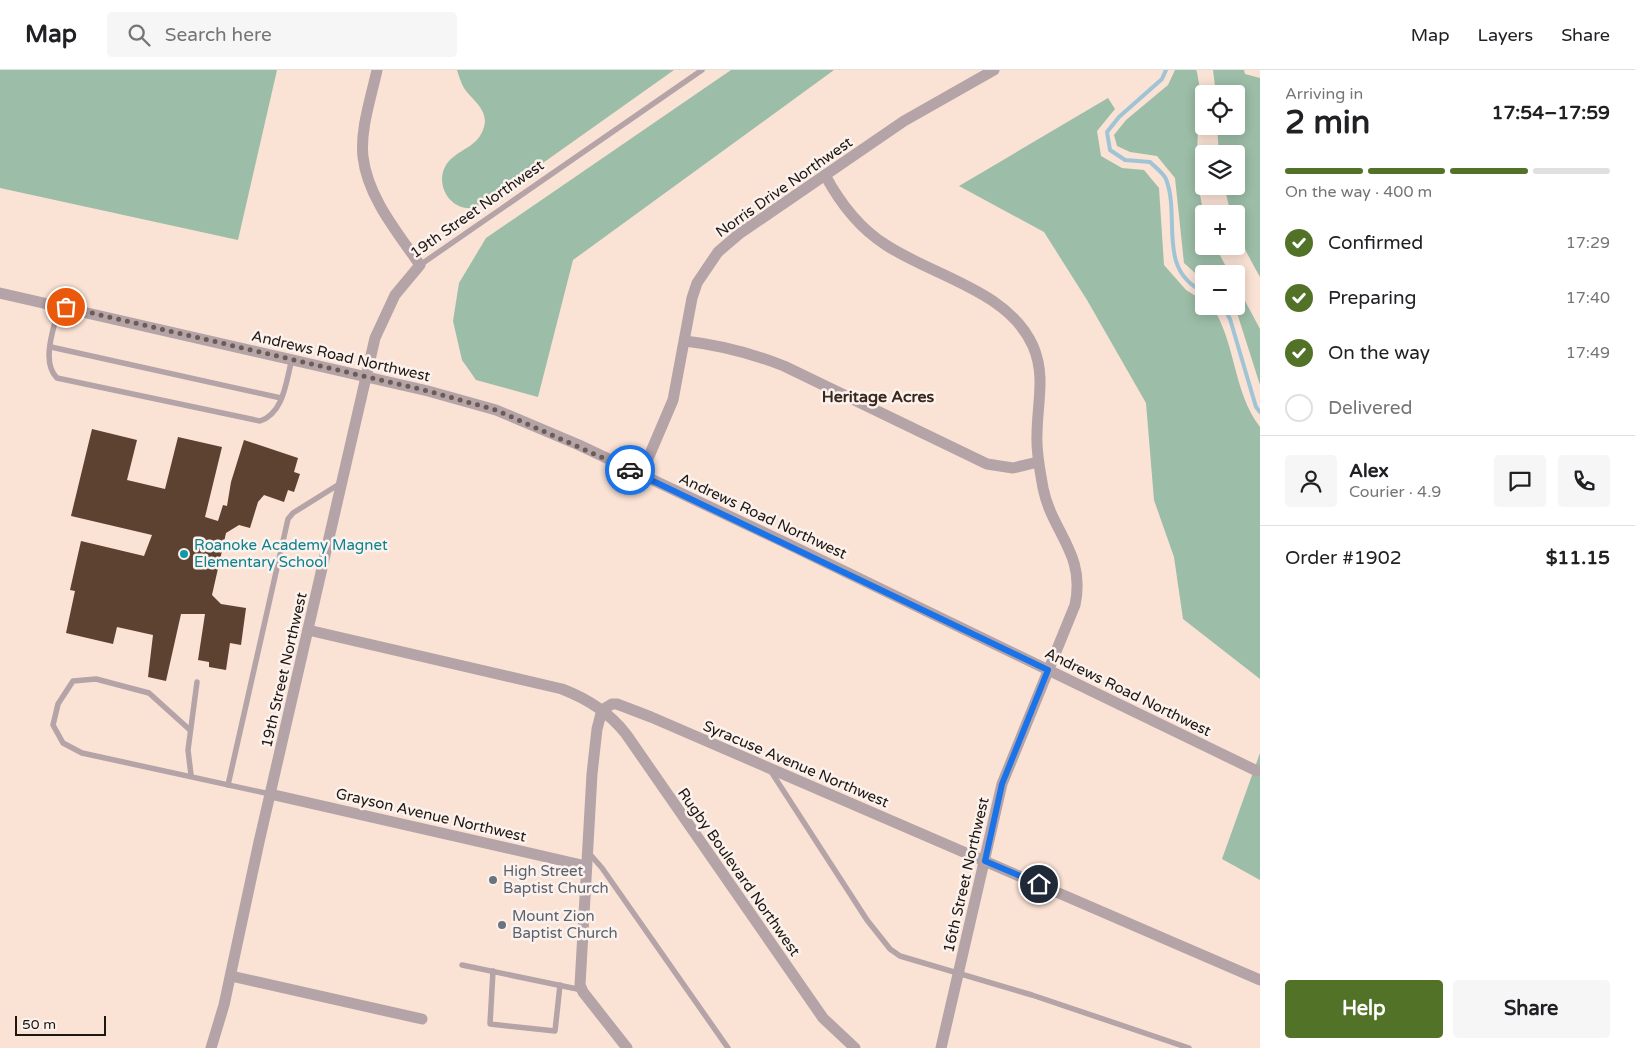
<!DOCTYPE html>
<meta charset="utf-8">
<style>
body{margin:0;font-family:"Varela Round",sans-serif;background:#f6f6f6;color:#202124;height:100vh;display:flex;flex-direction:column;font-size:19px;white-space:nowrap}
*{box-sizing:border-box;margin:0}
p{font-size:16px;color:#757577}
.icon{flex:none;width:28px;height:28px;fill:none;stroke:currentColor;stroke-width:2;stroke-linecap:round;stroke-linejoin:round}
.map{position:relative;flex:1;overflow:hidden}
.panel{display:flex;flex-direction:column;background:#fff;width:375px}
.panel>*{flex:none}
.tools{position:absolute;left:1195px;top:15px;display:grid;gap:10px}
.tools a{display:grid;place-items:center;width:50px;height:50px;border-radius:5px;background:#fff;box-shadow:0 2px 12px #0003;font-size:25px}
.scale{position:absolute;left:15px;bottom:12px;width:91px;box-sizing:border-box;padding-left:5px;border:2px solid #1e1611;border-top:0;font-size:14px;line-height:18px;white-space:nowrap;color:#1e1611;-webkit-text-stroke:4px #fcf2ed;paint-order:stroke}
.pin{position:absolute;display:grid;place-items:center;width:42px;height:42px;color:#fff;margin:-21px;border:2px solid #fff;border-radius:50%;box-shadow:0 1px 5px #0007}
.courier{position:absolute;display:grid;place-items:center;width:50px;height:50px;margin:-25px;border:4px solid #1a73e8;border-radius:50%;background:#fff;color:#222;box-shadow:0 1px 6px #0007}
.headline em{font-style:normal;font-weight:800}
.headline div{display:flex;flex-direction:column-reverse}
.headline{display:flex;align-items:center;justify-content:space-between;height:85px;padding:0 25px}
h1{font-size:32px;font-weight:800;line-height:38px}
.bar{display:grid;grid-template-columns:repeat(4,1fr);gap:8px 5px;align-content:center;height:60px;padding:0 25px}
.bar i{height:6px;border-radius:4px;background:#e0e0e0}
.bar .active{background:#527228}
.bar p{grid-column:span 4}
.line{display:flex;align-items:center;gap:12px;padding:0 25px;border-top:1px solid #e0e0e0}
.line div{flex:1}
.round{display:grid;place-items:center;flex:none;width:52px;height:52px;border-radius:5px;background:#f6f6f6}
ol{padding:0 25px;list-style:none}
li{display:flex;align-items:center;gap:15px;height:55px}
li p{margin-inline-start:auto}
li .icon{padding:5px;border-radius:50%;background:#527228;color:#fff;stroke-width:4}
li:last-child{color:#757577}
li i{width:28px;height:28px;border:2px solid #e0e0e0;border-radius:50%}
.action{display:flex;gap:10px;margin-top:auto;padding:10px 25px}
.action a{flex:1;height:58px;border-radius:5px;background:#527228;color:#fff;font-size:20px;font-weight:800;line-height:58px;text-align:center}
.action a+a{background:#f6f6f6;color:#202124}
header{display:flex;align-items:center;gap:30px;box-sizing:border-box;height:70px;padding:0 25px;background:#fff;border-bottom:1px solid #e0e0e0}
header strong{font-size:24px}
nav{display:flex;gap:28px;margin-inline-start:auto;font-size:18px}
.search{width:350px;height:45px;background:#f6f6f6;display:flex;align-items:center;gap:12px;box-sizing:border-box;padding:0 18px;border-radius:5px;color:#757577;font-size:19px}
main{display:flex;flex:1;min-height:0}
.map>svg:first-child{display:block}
</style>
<header>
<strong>Map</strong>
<div class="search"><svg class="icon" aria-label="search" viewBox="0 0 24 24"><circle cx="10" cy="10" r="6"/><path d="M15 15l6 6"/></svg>Search here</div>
<nav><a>Map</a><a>Layers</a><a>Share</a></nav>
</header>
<main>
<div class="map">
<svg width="1260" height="978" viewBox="0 0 1260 978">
<rect width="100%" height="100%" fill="#fae2d4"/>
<g fill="#9cbda7">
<path d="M0 0H277L238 170 0 118Z"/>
<path d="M457 0H674L485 134C480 135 472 139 466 138 445 135 434 108 449 91 461 78 478 77 484 57 489 40 472 30 464 18 461 13 459 6 457 0Z"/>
<path d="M731 0H834L573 190 538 327 476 310 462 290 453 251 459 213 486 168Z"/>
<path d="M1175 0H1196L1197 2 1200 19 1196 103 1204 146V176H1215L1230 204H1204V211L1184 193 1175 108 1157 86 1130 82 1117 76 1114 65 1126 50 1168 15Z"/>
<path d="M1213 0H1244L1245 4 1260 8V207C1249 187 1236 167 1236 144H1231L1224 116H1236V84H1219L1217 56H1236V24H1216Z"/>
<path d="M1108 28 1115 39 1097 61 1101 86 1122 98 1144 100 1159 118 1164 195 1186 220 1204 231V236H1212C1236 273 1233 322 1260 357V609L1183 549 1174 487 1154 430 1146 333 1087 230 1044 162 959 116Z"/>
<path d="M1236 214 1260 259V315L1238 246 1232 236H1236Z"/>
<path d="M1260 683V810L1222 789Z"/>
</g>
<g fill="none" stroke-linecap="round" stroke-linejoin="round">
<g stroke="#9fc4d5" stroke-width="4">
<path d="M1166 0 1162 9 1119 47 1107 62 1110 80 1125 90 1150 92C1155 97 1163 103 1166 109 1181 148 1156 200 1204 222"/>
<path d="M1223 236 1230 249 1256 337 1260 342"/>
</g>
</g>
<path fill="#5d4131" d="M92 359 137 370 127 410 165 419 178 367 222 377 205 447 218 451 223 435 227 436 231 412 244 370 298 388 294 402 300 404 294 422 288 420 284 432 264 425 258 432 250 458 239 455 226 463 212 525 221 534 246 538 241 575 230 573 226 600 209 597V592L198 590 205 544H181L166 611 148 607 153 565 117 557 113 574 66 563 75 521 70 520 81 471 144 486 152 465 71 446Z"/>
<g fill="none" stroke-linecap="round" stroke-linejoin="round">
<g stroke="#b4a3a7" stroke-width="5.5">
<path d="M420 195 702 0"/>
<path d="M59 236C55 256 40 291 57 308L260 351C284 343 286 311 292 289"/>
<path d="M51 277 281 328"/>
<path d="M190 660 149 623 96 609 73 611 58 634 53 655 63 673 82 683 270 724"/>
<path d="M770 700 867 850 890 879 900 886 1032 925 1189 978"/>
<path d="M191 705 188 680 197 612"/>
<path d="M228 715 288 449 293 443 341 413"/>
<path d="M588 782 602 798 728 978"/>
<path d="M462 895 582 920"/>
<path d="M493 901 490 954 555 961 560 915"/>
</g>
<g stroke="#b4a3a7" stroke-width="11">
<path d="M825 105C840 133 859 158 886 175 933 206 1009 221 1033 276 1046 306 1037 334 1037 365 1036 383 1040 400 1043 418 1052 463 1086 483 1075 535L1002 714 941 978"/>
<path d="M0 223 428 321 496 340 579 375 786 473 1257 701"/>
<path d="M685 271C720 275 751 283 784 296L987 394 1013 398 1038 392"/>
<path d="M641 405 673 330 692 228 697 213 718 182 739 164 904 51 994 0"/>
<path d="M308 560 562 619C588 629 609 642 626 664L823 948 855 978"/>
<path d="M602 640 612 634H617L651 647 1260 910"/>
<path d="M602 640 597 659 592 704 580 915 583 922 627 978"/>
<path d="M270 724 586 796"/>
<path d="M231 906 422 949"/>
<path d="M211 978 224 935 259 772 375 268 395 225 420 195C398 163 368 128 363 87 360 59 371 28 377 0"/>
</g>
</g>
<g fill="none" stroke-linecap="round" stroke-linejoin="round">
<path stroke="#6b5d55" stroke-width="5" stroke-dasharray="0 9" d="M66 237 428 321 496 340 630 400"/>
<path stroke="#1a73e8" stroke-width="6" d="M630 400 1048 600 1002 714 985 791 1039 814"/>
</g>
<circle fill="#0f9aa8" stroke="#fcf2ed" stroke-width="2" cx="184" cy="484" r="5"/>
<g fill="#6b7280" stroke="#fcf2ed" stroke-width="2">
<circle cx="493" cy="810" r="5"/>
<circle cx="502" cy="855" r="5"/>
</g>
<g text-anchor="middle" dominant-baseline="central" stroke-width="5" stroke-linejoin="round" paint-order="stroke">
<g font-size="15" fill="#1e1611" stroke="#fcf2ed">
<text transform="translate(784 117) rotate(-35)">Norris Drive Northwest</text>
<text transform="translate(477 139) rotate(-35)">19th Street Northwest</text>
<text transform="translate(341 286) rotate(13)">Andrews Road Northwest</text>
<text transform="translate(763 446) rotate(25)">Andrews Road Northwest</text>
<text transform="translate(284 600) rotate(-77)">19th Street Northwest</text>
<text transform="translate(1128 622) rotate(26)">Andrews Road Northwest</text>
<text transform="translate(796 694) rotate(23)">Syracuse Avenue Northwest</text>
<text transform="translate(431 745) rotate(13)">Grayson Avenue Northwest</text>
<text transform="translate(739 802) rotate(55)">Rugby Boulevard Northwest</text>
<text transform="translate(966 805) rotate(-77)">16th Street Northwest</text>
</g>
<g font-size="15" fill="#0d838f" stroke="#fcf2ed" text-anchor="start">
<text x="194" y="475">Roanoke Academy Magnet<tspan x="194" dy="17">Elementary School</tspan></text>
</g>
<g font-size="15" fill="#5b616d" stroke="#fcf2ed" text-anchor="start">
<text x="503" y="801">High Street<tspan x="503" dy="17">Baptist Church</tspan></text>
<text x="512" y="846">Mount Zion<tspan x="512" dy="17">Baptist Church</tspan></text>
</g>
<g font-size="16" font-weight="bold" fill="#39271d" stroke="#fcf2ed">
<text x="878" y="327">Heritage Acres</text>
</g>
</g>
</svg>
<div class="tools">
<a><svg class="icon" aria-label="locate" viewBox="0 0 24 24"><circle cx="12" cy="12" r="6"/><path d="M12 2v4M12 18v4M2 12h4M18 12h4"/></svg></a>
<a><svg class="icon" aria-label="layers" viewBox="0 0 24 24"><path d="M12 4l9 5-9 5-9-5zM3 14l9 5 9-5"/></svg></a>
<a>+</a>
<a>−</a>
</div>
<div class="scale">50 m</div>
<div class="pin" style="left:66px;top:237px;background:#ea580c"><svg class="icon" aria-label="bag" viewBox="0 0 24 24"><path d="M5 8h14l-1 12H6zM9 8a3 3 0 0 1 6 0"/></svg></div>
<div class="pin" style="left:1039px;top:814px;background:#1f2937"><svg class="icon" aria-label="home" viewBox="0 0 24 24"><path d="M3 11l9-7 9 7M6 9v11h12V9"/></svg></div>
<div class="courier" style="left:630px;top:400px"><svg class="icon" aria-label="car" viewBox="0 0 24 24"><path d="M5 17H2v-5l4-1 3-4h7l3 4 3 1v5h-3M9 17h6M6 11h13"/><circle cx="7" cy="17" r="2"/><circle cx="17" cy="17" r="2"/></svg></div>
</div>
<section class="panel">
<div class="headline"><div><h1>2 min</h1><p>Arriving in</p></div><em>17:54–17:59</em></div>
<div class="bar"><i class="active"></i><i class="active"></i><i class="active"></i><i></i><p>On the way · 400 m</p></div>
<ol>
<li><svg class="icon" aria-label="check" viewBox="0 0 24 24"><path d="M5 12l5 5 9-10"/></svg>Confirmed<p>17:29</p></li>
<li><svg class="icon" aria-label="check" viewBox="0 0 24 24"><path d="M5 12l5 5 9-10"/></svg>Preparing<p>17:40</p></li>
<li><svg class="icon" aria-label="check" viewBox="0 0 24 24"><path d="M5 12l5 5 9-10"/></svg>On the way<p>17:49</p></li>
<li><i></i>Delivered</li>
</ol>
<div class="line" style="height:90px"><a class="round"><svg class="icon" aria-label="person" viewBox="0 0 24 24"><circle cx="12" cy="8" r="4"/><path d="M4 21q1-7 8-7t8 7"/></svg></a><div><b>Alex</b><p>Courier · 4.9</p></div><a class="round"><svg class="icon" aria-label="chat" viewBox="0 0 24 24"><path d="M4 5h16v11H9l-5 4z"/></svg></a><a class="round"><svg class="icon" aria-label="phone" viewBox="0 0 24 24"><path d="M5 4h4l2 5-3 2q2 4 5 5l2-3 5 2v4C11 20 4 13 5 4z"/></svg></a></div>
<div class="line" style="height:65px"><div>Order #1902</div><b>$11.15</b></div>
<div class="action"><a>Help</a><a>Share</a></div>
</section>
</main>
